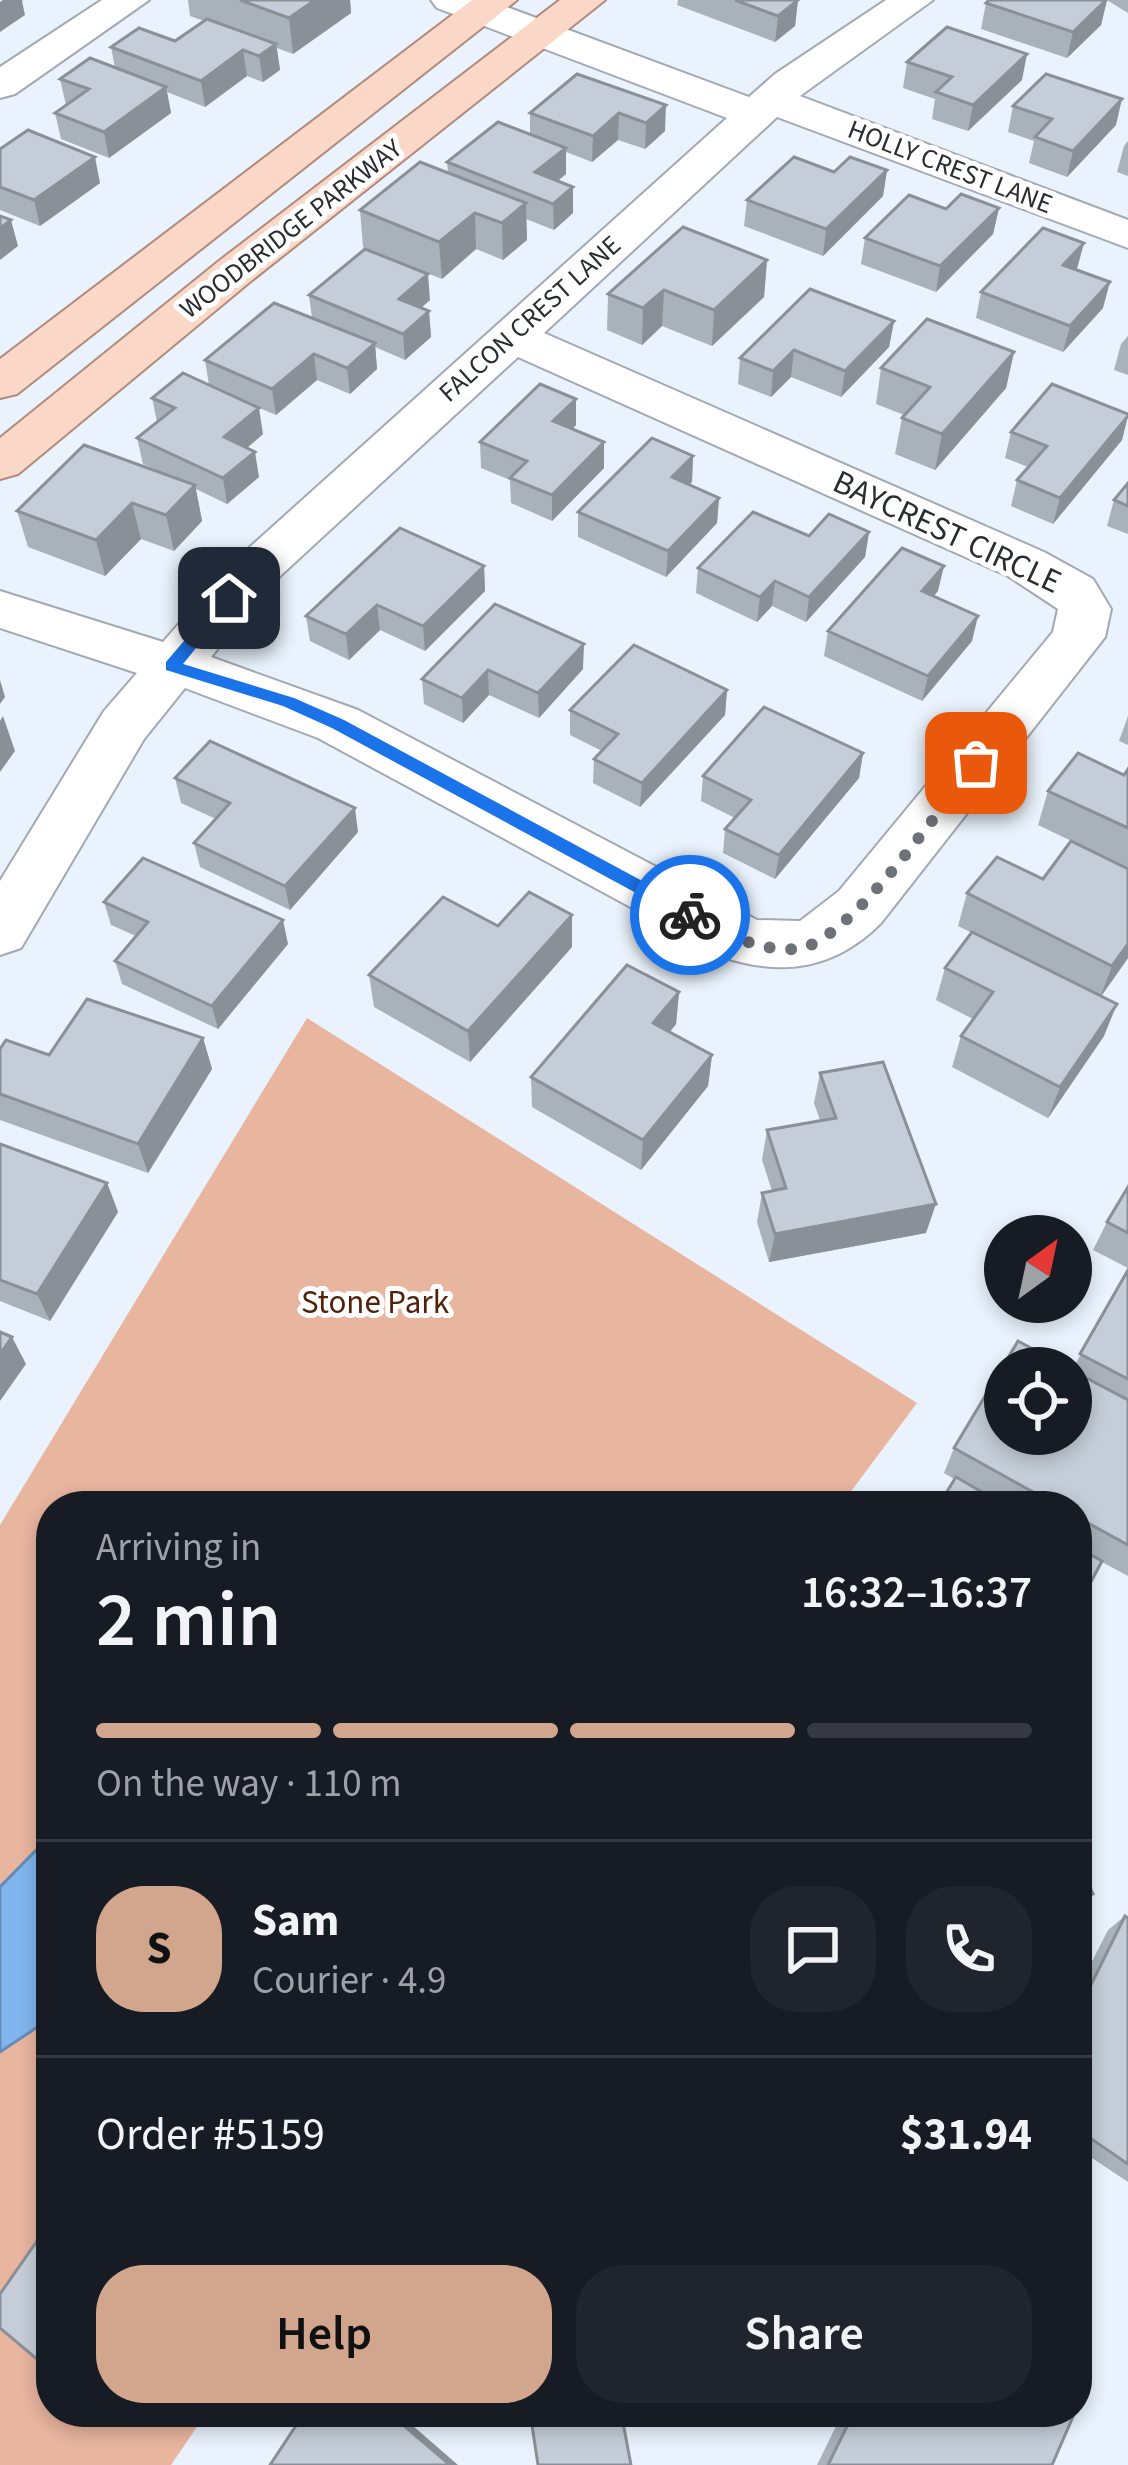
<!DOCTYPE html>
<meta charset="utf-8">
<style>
body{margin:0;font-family:"Source Sans 3",sans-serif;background:#20242c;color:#f1f3f6;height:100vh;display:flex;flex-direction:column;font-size:45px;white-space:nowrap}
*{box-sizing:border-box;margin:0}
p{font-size:39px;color:#9ea1a6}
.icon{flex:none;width:66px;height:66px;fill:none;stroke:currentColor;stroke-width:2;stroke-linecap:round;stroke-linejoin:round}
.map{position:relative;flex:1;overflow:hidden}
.details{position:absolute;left:36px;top:1491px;width:1056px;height:936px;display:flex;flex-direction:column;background:#171b24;border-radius:48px;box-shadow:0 6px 18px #0003}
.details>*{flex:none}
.needle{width:78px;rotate:33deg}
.tools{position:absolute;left:984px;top:1215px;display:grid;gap:24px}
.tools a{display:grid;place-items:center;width:108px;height:108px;border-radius:50%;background:#171b24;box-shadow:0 6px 18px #0003;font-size:60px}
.pin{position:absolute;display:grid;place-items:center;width:102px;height:102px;color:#fff;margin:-51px;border-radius:24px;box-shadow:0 6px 18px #0006}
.courier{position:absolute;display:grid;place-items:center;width:120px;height:120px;margin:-60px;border:9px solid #1a73e8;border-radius:50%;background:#fff;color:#222;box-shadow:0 3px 15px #0007}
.overview em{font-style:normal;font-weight:600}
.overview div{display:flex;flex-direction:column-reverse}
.overview{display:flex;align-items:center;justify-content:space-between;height:204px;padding:0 60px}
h1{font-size:78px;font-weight:600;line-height:90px}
.bar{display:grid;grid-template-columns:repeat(4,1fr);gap:18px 12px;align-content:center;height:144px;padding:0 60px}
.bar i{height:15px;border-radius:9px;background:#363941}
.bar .selected{background:#d1a68c}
.bar p{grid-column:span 4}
.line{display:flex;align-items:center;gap:30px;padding:0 60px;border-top:3px solid #363941}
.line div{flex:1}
.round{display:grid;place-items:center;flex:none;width:126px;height:126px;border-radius:48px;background:#20242c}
.action{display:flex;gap:24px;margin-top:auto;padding:24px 60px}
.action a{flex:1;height:138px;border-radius:48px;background:#d1a68c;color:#111;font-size:48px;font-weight:600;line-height:138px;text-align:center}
.action a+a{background:#20242c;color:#f1f3f6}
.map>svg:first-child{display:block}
</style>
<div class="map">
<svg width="1128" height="2465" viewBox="0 0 1128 2465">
<rect width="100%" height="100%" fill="#eaf3fd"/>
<path fill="#e8b59f" d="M307 1018 917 1403 840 1506H51V2412H207L171 2465H0V1525Z"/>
<path fill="#80b5ee" stroke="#668cb5" stroke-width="3" d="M51 1835V2018L0 2052V1887Z"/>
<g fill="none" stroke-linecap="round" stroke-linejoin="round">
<g stroke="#a1a9b3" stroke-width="4">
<g id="minor">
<path d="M102 0H149L15 94 0 98V67Z"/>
<path d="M431 0H488L749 97 775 74 886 0H933L800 96 1128 220V248L777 117 544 333 1044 552 1093 579 1111 609 1105 637 881 923C835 969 783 977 723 957L318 738 185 688 144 739 21 948 0 955V881L104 711 137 673 0 628V591L163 642 230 565 727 118 437 8ZM518 357 1008 576 1058 609 1053 632 839 891 800 921 757 920 358 710 211 657 266 589Z"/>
</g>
</g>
<g stroke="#b08a7a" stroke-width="4">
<g id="major">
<path d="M472 0H517L17 394 0 398V359Z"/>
<path d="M560 0H605L251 281 18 474 0 479V438L219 261Z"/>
</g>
</g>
<use href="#minor" fill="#fff" fill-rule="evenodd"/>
<use href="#major" fill="#fbd7c7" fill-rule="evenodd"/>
</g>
<g fill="#a9b1ba">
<path d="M188 0H350L351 13 293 54 277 48 280 70 263 82 247 76 205 107 167 92 171 113 109 158 61 139 55 113 66 105 60 79 115 68 111 47 175 41 204 21 190 16Z"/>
<path d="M678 0H798L795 26 775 42 677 5Z"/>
<path d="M989 0H1128V13L1107 0 1101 25 1067 58 981 29 986 3Z"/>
<path d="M907 62 1022 80 968 131 932 119 935 99 903 88Z"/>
<path d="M577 74 665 131 645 149 618 140 592 162 566 152V174L557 181 573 187V213L554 230 526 219 527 240 503 260 476 249 442 279 363 247 360 210 448 173 447 162 530 134V113Z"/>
<path d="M1013 106 1116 125 1067 177 1029 163 1034 141 1008 132Z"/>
<path d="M1128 141V176L1117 172 1124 146Z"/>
<path d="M0 149 100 183 40 226 0 210Z"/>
<path d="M887 170 883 196 823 256 744 226 747 200 834 172Z"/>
<path d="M999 208 993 234 936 292 861 264 865 238 946 209Z"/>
<path d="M767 260 764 297 712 346 662 326 642 345 607 330 608 294Z"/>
<path d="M981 292 1103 308 1063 352 976 318Z"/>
<path d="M309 295 430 300 421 308 429 311 431 337 405 360 375 347 377 369 350 394 317 380 276 415 245 402 263 434 247 448 259 477 227 504 196 489 202 521 174 551 141 539 105 576 28 547 17 511 167 475 143 464 137 438 157 422 152 398 209 385 205 360 312 318Z"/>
<path d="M894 321 889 347 841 397 791 377 771 397 738 384 740 358Z"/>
<path d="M1128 336V375L1114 370 1121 344Z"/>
<path d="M1014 352 1006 388 935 470 895 454 902 418 904 415 876 404 881 368Z"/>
<path d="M1128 414 1122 440 1053 524 1011 506 1017 480 1028 467 1005 458 1011 432Z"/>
<path d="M576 425 572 429 604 468 552 521 511 503 510 480 481 468 480 442Z"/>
<path d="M693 456 692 482 689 485 719 498 717 523 666 577 578 537V512Z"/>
<path d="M1128 483V534L1107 526 1114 500Z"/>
<path d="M869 532 865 557 806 622 772 606 757 622 696 593 698 568 809 536Z"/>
<path d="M484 566 485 591 425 651 380 630 349 660 310 641 306 616Z"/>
<path d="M938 591 934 596 972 641 922 701 824 656 828 631Z"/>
<path d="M495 604 583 669 539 718 489 695 463 723 424 704 422 679Z"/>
<path d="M727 690 725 715 640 807 593 783 594 759 602 751 570 735V710Z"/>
<path d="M1128 716V745L1119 741Z"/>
<path d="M863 753 859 778 775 879 723 853 725 829 735 818 701 801 703 776Z"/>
<path d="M1128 769V868L1038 825 1048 791 1124 775Z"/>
<path d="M175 778 358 832 290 910 200 867 194 843 216 819 181 803Z"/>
<path d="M967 893 1128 958 1101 996 1104 1036 1048 1118 952 1067 961 1036 973 1019 936 1000 945 968 972 933 958 926Z"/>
<path d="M104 902 288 944 218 1029 122 984 115 961 136 936 111 925Z"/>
<path d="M572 915V947L470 1062 374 1007 369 975 498 926Z"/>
<path d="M679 992 676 1024 670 1032 712 1055 708 1086 641 1170 532 1107 531 1077Z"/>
<path d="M203 1038 212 1069 148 1173 0 1120V1049L49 1055Z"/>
<path d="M820 1073 926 1233 769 1262 757 1222 762 1193 772 1191 762 1160 767 1130 820 1120 814 1103Z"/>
<path d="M0 1144 107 1183 118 1212 50 1321 0 1301Z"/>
<path d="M1128 1187V1268L1093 1250 1107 1222Z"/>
<path d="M1128 1270V1576L1102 1562 1077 1608V1506H938L954 1479 944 1473 954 1448 1072 1370Z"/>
<path d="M1125 1916 1128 1918V2182L1077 2148V1991L1108 1930Z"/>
<path d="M843 2412H1075L1052 2465H817Z"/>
</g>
<g fill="#8a9097">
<path d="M3 0H23L22 1 25 15 0 32V2Z"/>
<path d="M315 0H350L351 13 293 54 289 18Z"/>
<path d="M798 0 795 26 775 42 778 16Z"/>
<path d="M1107 0 1101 25 1067 58 1073 32Z"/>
<path d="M276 44 280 70 263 82 259 56Z"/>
<path d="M243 50 247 76 205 107 201 81Z"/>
<path d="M1027 54 1022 80 968 131 973 105Z"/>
<path d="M166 87 171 113 109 158 104 132Z"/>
<path d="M1122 99 1116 125 1067 177 1073 151Z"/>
<path d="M666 105 665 131 645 149 646 123Z"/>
<path d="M619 113 618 140 592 162 593 136Z"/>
<path d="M566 148V174L536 199 535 172Z"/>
<path d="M95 157 100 183 40 226 34 200Z"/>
<path d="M887 170 883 196 823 256 826 229Z"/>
<path d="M573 187V213L554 230 553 204Z"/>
<path d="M526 203 527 240 503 260 502 223Z"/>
<path d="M999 208 993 234 936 292 940 266Z"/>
<path d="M475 213 476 249 442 279 439 242Z"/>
<path d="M11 220 18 246 0 260V228Z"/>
<path d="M1084 243 1077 269 1063 265Z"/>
<path d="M767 260 764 297 712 346 714 310Z"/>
<path d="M428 274 430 300 401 325 399 299Z"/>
<path d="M1110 282 1103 308 1063 352 1070 326Z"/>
<path d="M664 290 662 326 642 345 643 308Z"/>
<path d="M429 311 431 337 405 360 403 334Z"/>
<path d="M894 321 889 347 841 397 845 371Z"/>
<path d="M375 343 377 369 350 394 347 368Z"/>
<path d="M794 350 791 377 771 397 773 371Z"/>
<path d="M1014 352 1006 388 935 470 942 434Z"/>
<path d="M314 354 317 380 276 415 272 389Z"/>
<path d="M576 399V425L554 447 553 421Z"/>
<path d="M259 408 263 434 229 463 224 437Z"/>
<path d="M1128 416 1122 440 1053 524 1060 498Z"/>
<path d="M604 442V468L552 521V495Z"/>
<path d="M255 452 259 477 227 504 223 478Z"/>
<path d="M693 456 692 482 670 503 672 477Z"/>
<path d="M195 485 202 521 174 551 166 515Z"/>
<path d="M719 498 717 523 666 577 668 551Z"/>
<path d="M132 503 141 539 105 576 96 540Z"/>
<path d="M869 532 865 557 806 622 809 597Z"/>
<path d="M484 566 485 591 425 651 423 626Z"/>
<path d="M944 566 938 591 916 616 922 591Z"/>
<path d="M775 581 772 606 757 622 760 597Z"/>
<path d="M377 605 380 630 349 660 346 634Z"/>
<path d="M978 616 972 641 922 701 928 676Z"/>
<path d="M584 644 583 669 539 718 538 693Z"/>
<path d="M488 670 489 695 463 723 462 698Z"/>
<path d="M0 680 5 697 0 704Z"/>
<path d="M727 690 725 715 640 807 642 783Z"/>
<path d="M3 716 15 751 0 772V721Z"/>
<path d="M863 753 859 778 775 879 779 855Z"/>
<path d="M355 808 358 832 290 910 285 886Z"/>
<path d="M572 915V947L470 1062 468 1031Z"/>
<path d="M283 920 288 944 218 1029 212 1006Z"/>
<path d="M1128 944V958L1100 998 1112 966Z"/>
<path d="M679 992 676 1024 651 1054 653 1023Z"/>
<path d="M1117 1004 1104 1036 1048 1118 1060 1087Z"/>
<path d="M203 1038 212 1069 148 1173 138 1144Z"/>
<path d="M712 1055 708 1086 641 1170 643 1140Z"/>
<path d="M107 1183 118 1212 50 1321 37 1294Z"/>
<path d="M936 1204 926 1233 769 1262 775 1234Z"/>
<path d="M12 1337 26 1364 0 1401V1354Z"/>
<path d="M1093 1894 1077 1908V1900Z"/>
<path d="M388 2412H397L458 2465H450Z"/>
</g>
<g fill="#c5ced8" stroke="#8a9097" stroke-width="3">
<path d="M240 0H315L289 18Z"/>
<path d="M735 0H798L778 16Z"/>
<path d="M989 0H1106L1073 32 986 3Z"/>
<path d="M207 19 276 44 259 56 243 50 201 81 111 47 139 28 175 41Z"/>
<path d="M947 27 1027 54 973 105 936 92 952 77 907 62Z"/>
<path d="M90 58 166 87 104 132 55 113 89 89 60 79Z"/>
<path d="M577 74 666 105 646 123 619 113 593 136 530 113Z"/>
<path d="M1046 74 1122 99 1073 151 1035 137 1052 119 1013 106Z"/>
<path d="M498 122 566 148 535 172 573 187 553 204 447 162Z"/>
<path d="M28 130 95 157 34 200 0 187V149Z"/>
<path d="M794 157 834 172 850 157 887 170 826 229 747 200Z"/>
<path d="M420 162 526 203 502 223 475 213 439 242 360 210Z"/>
<path d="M961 194 999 208 940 266 865 238 909 195 946 209Z"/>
<path d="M0 216 11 220 0 228Z"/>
<path d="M683 227 767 260 714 310 664 290 643 308 608 294Z"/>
<path d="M1043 228 1084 243 1063 265 1110 282 1070 326 981 292Z"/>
<path d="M365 249 428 274 399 299 429 311 403 334 309 295Z"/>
<path d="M810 289 894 321 845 371 794 350 773 371 740 358Z"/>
<path d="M274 303 375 343 347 368 314 354 272 389 205 360Z"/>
<path d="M927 319 1014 352 942 434 902 418 930 387 881 368Z"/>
<path d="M183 373 259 408 224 437 255 452 223 478 137 438 175 408 152 398Z"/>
<path d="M540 384 576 399 553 421 604 442 552 495 510 478 527 461 480 442Z"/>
<path d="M1052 384 1128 414V416L1060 498 1017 480 1047 446 1011 432Z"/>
<path d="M652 438 693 456 672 477 719 498 668 551 578 512Z"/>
<path d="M84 445 195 485 166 515 132 503 96 540 17 511Z"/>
<path d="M1128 483V506L1114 500Z"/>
<path d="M753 512 809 536 829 514 869 532 809 597 775 581 760 597 698 568Z"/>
<path d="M400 528 484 566 423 626 377 605 346 634 306 616Z"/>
<path d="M902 548 944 566 922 591 978 616 928 676 828 631Z"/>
<path d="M495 604 584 644 538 693 488 670 462 698 422 679Z"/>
<path d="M634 645 727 690 642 783 594 759 618 734 570 710Z"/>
<path d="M764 707 863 753 779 855 725 829 751 800 703 776Z"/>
<path d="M210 741 355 808 285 886 194 843 230 803 175 778Z"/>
<path d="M1078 753 1124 775 1128 769V828L1048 791Z"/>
<path d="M1071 841 1128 869V944L1112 966 967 893 997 857 1043 879Z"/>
<path d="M143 858 283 920 212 1006 115 961 148 922 104 902Z"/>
<path d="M529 892 572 915 468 1031 369 975 443 897 498 926Z"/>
<path d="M972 932 1117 1004 1060 1087 961 1036 993 992 945 968Z"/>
<path d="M627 965 679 992 653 1023 712 1055 643 1140 531 1077Z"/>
<path d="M87 999 203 1038 138 1144 0 1094V1049L6 1040 49 1055Z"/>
<path d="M883 1062 936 1204 775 1234 762 1193 786 1188 767 1130 836 1118 820 1073Z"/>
<path d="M0 1144 107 1183 37 1294 0 1280Z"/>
<path d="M1128 1187V1233L1107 1222Z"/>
<path d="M1128 1270V1379L1080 1354Z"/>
<path d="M0 1332 12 1337 0 1354Z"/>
<path d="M1018 1341 1068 1368H1005V1434H1071V1370L1128 1400V1545L1077 1517V1506H1058L954 1448Z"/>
<path d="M956 1477 1006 1506H938Z"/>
<path d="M1077 1547 1102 1561 1077 1608Z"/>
<path d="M1077 1860 1093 1894 1077 1900Z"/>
<path d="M1125 1916 1128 1918V2164L1077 2129V2013Z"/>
<path d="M51 2221V2371L0 2328V2294Z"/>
<path d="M305 2412H388L450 2465H270Z"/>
<path d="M530 2412H621L631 2465H538Z"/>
<path d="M854 2412H1075L1052 2465H828Z"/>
</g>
<path fill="#1a73e8" d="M224 594 237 598 183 664 294 698 344 720 696 910V919H684L332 728 283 706 166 670V662Z"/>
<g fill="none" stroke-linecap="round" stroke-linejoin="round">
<path stroke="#6d7278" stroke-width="12" stroke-dasharray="0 21.6" d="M690 915C721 932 759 952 796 949 848 945 941 806 976 763"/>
</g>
<g text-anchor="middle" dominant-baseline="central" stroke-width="10" stroke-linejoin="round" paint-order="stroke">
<g font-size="27" fill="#292c30" stroke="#fff">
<text transform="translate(950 167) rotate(21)">HOLLY CREST LANE</text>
<text transform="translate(291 229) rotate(-38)">WOODBRIDGE PARKWAY</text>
<text transform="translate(530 319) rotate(-42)">FALCON CREST LANE</text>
</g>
<g font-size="33" fill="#292c30" stroke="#fff">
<text transform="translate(947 532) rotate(25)">BAYCREST CIRCLE</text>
</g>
<g font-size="33" fill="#502209" stroke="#fff">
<text x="375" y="1302">Stone Park</text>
</g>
</g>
</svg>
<div class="tools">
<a><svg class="needle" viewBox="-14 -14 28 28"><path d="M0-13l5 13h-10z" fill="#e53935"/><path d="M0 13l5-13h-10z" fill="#9ea1a6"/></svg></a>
<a><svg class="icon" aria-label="locate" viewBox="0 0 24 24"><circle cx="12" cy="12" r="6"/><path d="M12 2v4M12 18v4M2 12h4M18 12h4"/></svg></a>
</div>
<div class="pin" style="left:976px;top:763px;background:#ea580c"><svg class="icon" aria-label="bag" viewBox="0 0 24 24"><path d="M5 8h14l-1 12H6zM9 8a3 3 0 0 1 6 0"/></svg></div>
<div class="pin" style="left:229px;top:598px;background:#1f2937"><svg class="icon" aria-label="home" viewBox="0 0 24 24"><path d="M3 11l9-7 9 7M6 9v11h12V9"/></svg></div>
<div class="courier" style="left:690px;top:915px"><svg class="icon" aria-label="bike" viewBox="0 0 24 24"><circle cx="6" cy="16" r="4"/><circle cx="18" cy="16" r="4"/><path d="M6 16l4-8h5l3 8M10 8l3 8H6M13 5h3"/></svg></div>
<section class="details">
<div class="overview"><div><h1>2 min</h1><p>Arriving in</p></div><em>16:32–16:37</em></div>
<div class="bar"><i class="selected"></i><i class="selected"></i><i class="selected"></i><i></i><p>On the way · 110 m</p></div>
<div class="line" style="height:216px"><b class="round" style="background:#d1a68c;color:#111">S</b><div><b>Sam</b><p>Courier · 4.9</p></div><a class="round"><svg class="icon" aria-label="chat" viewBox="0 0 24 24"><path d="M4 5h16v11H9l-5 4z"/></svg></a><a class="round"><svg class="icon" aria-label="phone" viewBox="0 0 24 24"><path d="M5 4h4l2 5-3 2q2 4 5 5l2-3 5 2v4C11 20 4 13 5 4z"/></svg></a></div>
<div class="line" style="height:156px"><div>Order #5159</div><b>$31.94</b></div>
<div class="action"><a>Help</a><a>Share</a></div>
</section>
</div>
